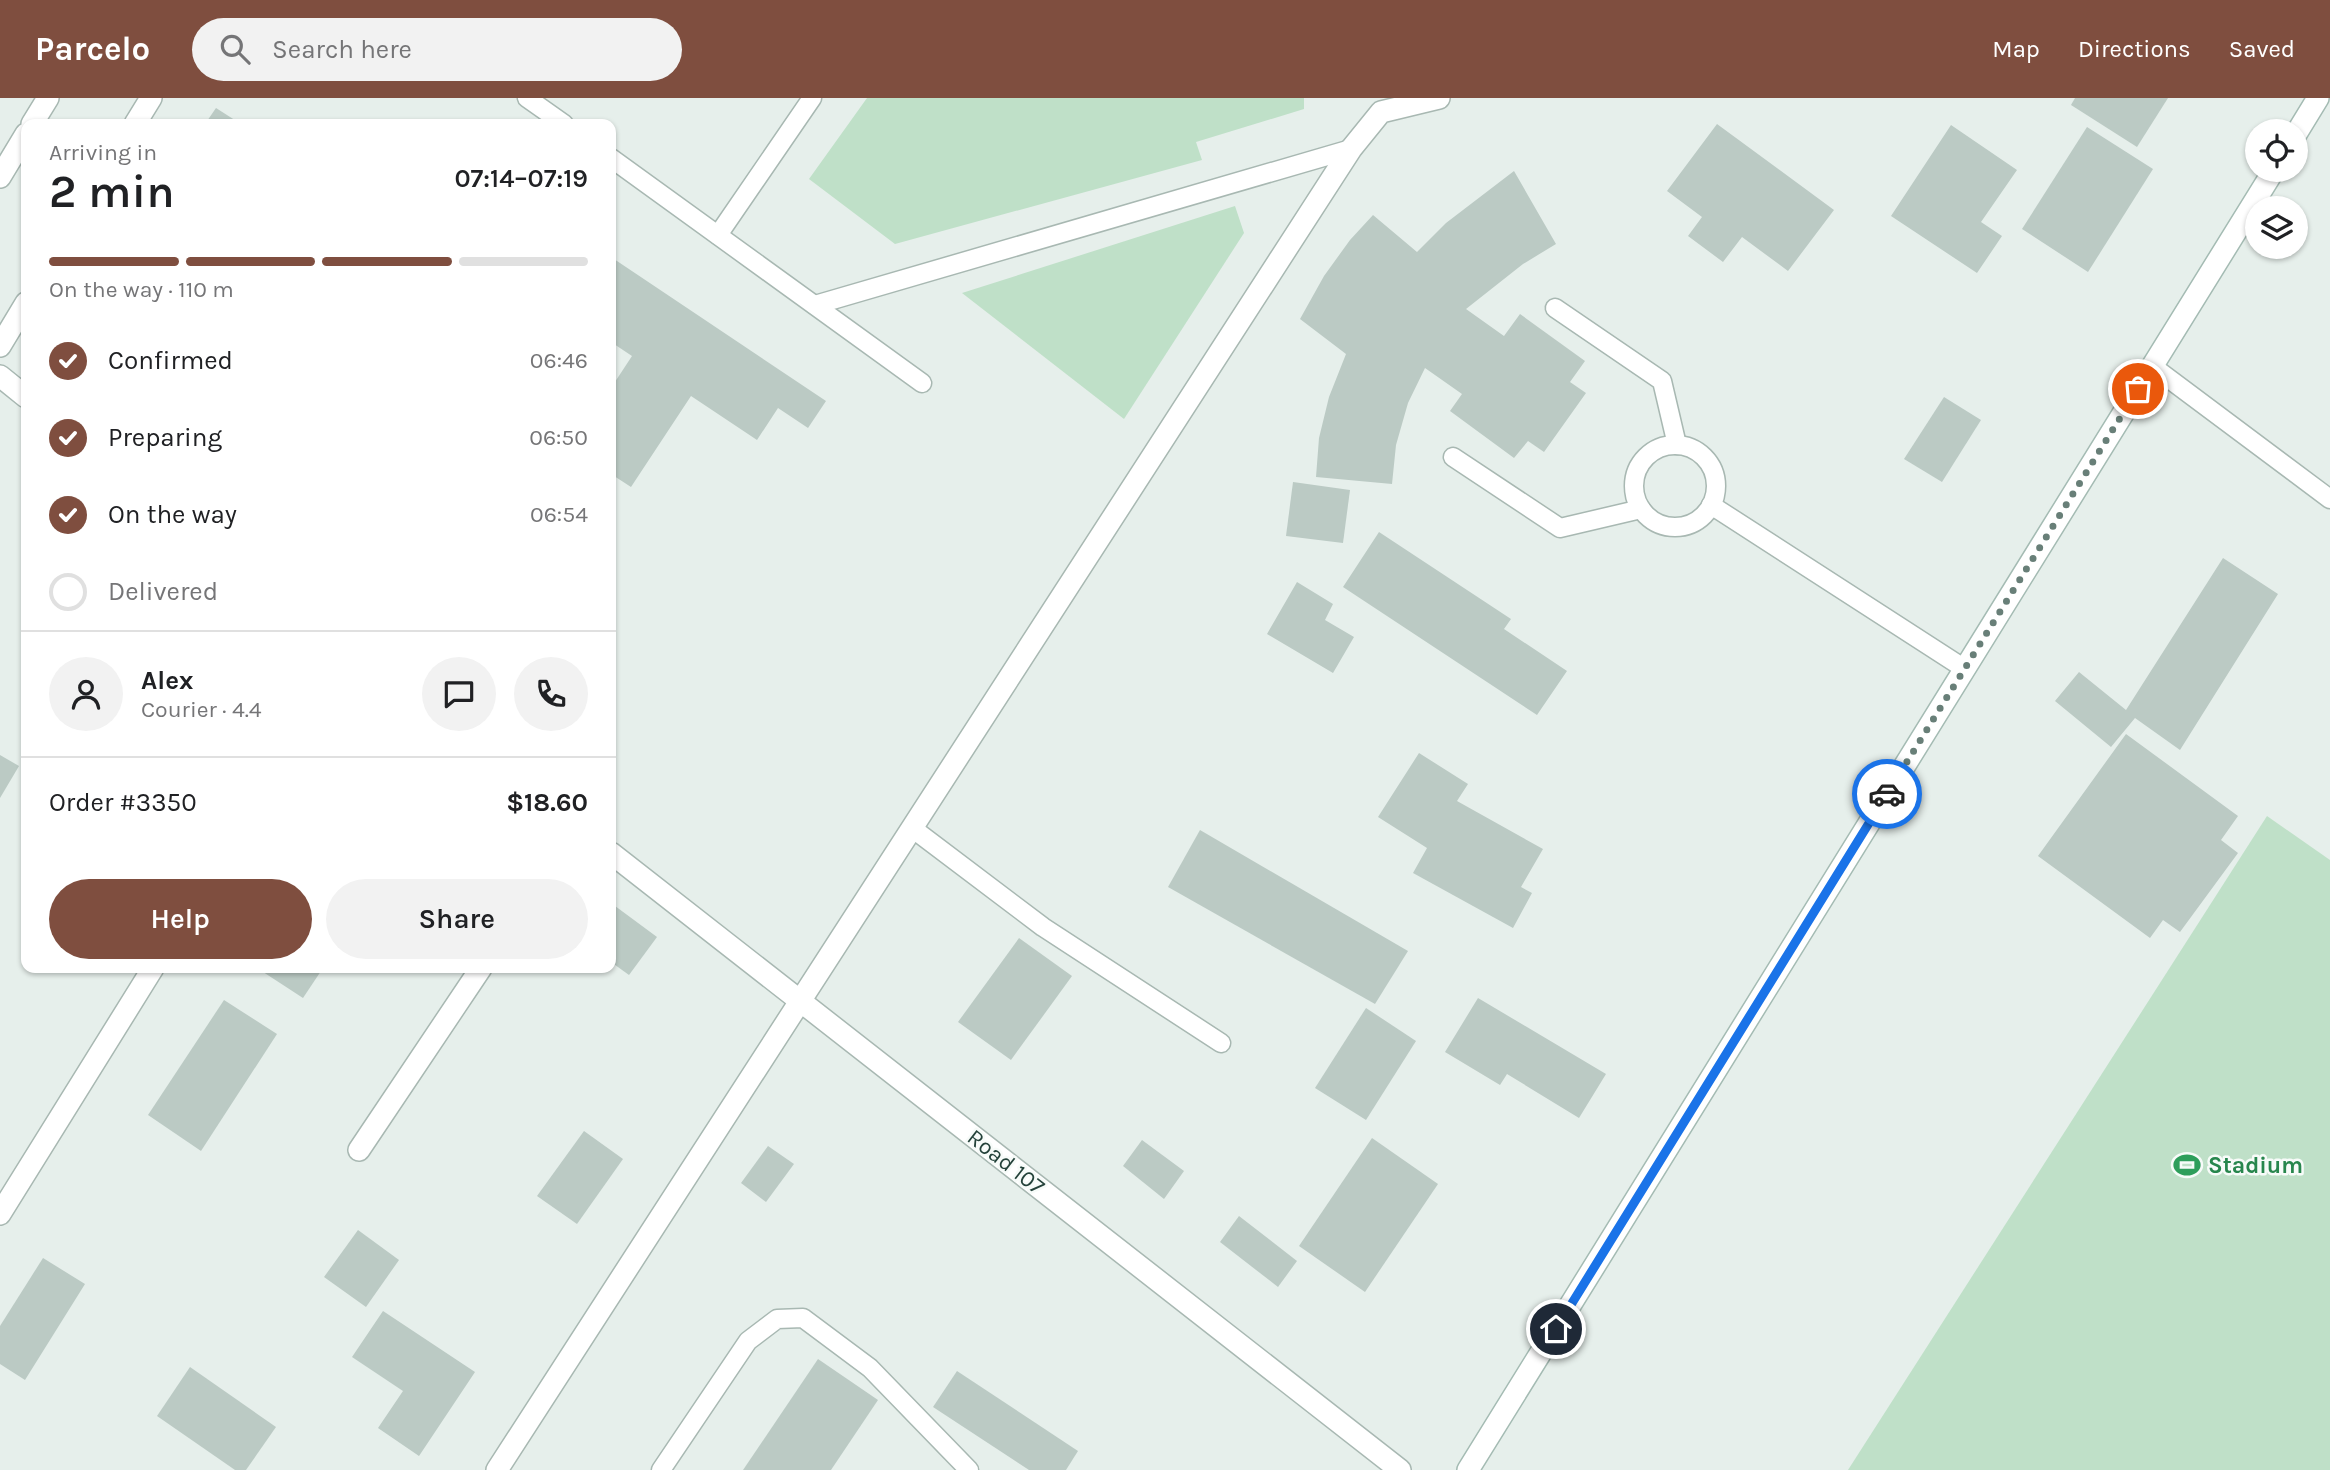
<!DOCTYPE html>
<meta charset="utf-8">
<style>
body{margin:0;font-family:Karla,sans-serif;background:#f2f2f2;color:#202124;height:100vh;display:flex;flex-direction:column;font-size:26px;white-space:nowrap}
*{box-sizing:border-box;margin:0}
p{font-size:23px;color:#757577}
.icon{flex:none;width:38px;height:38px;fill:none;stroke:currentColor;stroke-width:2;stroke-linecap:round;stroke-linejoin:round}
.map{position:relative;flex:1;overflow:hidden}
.details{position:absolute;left:21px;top:21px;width:595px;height:854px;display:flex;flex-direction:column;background:#fff;border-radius:14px;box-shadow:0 2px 5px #0004}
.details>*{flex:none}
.tools{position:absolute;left:2245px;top:21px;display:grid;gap:14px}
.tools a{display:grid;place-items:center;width:63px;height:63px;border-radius:50%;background:#fff;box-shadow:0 2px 5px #0004;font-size:35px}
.pin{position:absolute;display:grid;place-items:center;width:60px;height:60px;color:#fff;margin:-30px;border:4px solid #fff;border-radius:50%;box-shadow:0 2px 7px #0007}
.courier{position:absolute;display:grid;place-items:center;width:70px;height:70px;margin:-35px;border:5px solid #1a73e8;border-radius:50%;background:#fff;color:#222;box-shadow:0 2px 9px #0007}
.overview em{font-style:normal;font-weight:600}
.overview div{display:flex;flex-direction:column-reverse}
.overview{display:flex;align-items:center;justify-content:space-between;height:119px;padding:0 28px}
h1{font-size:46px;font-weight:600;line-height:52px}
.bar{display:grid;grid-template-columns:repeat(4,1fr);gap:10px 7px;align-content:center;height:84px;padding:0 28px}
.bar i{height:9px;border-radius:5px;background:#e0e0e0}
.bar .on{background:#7f4e3f}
.bar p{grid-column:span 4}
.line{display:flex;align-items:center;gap:18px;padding:0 28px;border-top:2px solid #e0e0e0}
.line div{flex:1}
.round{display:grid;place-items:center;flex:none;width:74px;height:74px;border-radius:37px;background:#f2f2f2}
ol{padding:0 28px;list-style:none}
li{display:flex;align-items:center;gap:21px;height:77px}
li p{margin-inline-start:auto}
li .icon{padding:7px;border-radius:50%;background:#7f4e3f;color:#fff;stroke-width:4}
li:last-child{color:#757577}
li i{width:38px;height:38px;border:4px solid #e0e0e0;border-radius:50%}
.cta{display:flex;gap:14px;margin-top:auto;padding:14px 28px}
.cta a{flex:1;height:80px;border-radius:42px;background:#7f4e3f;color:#fff;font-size:28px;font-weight:600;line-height:80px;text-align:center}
.cta a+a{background:#f2f2f2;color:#202124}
header{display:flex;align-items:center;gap:42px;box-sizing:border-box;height:98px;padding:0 35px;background:#7f4e3f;color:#fff}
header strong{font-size:33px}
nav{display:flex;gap:38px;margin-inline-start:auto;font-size:24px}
.search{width:490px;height:63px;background:#f2f2f2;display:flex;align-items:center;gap:18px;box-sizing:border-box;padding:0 24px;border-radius:38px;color:#757577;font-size:26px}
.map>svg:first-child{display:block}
</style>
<header>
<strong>Parcelo</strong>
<div class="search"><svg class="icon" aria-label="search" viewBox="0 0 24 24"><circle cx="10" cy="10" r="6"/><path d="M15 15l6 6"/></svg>Search here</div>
<nav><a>Map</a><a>Directions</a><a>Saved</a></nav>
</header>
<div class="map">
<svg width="2330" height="1372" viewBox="0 0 2330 1372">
<rect width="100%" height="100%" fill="#e6efeb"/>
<g fill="#bfe0c8">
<path d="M867 0H1304V11L1196 44 1202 62 895 146 809 81Z"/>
<path d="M1235 108 1244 135 1124 321 962 195Z"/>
<path d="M2267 718 2330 762V1372H1848Z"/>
</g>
<g fill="#bbcac4">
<path d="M2075 0H2168L2137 49 2071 7Z"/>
<path d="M216 10 241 26H205Z"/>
<path d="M1717 26 1834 112 1788 173 1742 139 1723 164 1688 138 1702 119 1667 93Z"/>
<path d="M1951 27 2017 72 1981 124 2002 138 1977 175 1891 118Z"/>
<path d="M2087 29 2153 71 2088 174 2022 131Z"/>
<path d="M1514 73 1556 146 1523 166 1466 211 1504 238 1520 216 1585 263 1570 284 1586 295 1544 354 1528 343 1514 360 1450 313 1462 296 1425 270 1408 305 1396 347 1392 386 1316 379 1319 340 1329 299 1346 256 1300 221 1324 178 1350 142 1373 117 1417 154 1446 125Z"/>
<path d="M611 159 826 303 808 330 778 310 757 342 691 298 631 389 611 376V290L632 258 611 244Z"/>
<path d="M1944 299 1981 322 1942 384 1904 361Z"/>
<path d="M1293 384 1350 392 1343 445 1286 438Z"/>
<path d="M1379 434 1511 521 1504 531 1567 573 1537 617 1343 489Z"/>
<path d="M2223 460 2278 496 2180 652 2135 620 2111 649 2055 603 2079 574 2126 612Z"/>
<path d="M1297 484 1333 506 1325 522 1354 539 1333 575 1267 536Z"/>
<path d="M2126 636 2238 718 2221 742 2238 755 2180 834 2163 822 2150 840 2038 758Z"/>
<path d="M1419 655 1468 686 1457 703 1543 751 1521 789 1532 795 1513 830 1413 775 1427 750 1378 719Z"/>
<path d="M0 657 19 668 0 700Z"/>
<path d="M1200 732 1408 853 1375 906 1168 789Z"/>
<path d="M611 805 657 839 629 877 611 864Z"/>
<path d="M1019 840 1072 878 1011 962 958 924Z"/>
<path d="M257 870H323L303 900Z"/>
<path d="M1478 900 1606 976 1579 1020 1507 976 1500 987 1445 954Z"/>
<path d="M224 902 277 936 201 1053 148 1017Z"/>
<path d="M1366 910 1416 943 1366 1022 1315 990Z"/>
<path d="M584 1033 623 1061 577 1126 537 1098Z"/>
<path d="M1372 1040 1438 1086 1365 1194 1299 1148Z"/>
<path d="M1142 1042 1184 1073 1164 1101 1123 1068Z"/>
<path d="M768 1048 794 1066 766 1104 741 1085Z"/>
<path d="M1239 1118 1297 1163 1278 1189 1220 1144Z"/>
<path d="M358 1132 399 1162 366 1209 324 1179Z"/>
<path d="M43 1160 85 1186 25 1282 0 1266V1228Z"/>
<path d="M383 1213 475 1274 419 1358 378 1330 403 1293 352 1259Z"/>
<path d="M818 1261 878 1302 831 1372H743Z"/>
<path d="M190 1269 276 1329 246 1372H235L157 1318Z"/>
<path d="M957 1273 1078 1353 1066 1372H1029L933 1309Z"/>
</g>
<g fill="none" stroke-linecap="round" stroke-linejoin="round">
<g stroke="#a8b8b2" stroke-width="21">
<g id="service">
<path d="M527 0 564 26"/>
<path d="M611 60 922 285"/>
<path d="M718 137 812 0"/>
<path d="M815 207 1351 51"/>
<path d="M1555 210 1662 283 1677 347"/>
<path d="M2152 268 2330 401"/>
<circle cx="1675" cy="388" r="41"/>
<path d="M1453 359 1560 430 1641 411"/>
<path d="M1711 407 1965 571"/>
<path d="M912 730 1043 829 1221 945"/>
<path d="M661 1372 748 1243 777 1221 803 1220 870 1270 969 1372"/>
</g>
</g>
<g stroke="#a8b8b2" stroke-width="24">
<g id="pedestrian">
<path d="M32 26 48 0"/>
<path d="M0 79 26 36"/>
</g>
</g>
<g stroke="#a8b8b2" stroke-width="24">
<g id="minor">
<path d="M359 1052 481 870"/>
<path d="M0 1116 153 870"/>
<path d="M497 1372 1351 51 1381 14 1439 0"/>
</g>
</g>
<g stroke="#a8b8b2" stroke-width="24">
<g id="tertiary">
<path d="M135 26 151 0"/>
<path d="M0 248 26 205"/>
<path d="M0 278 26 299"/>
<path d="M611 755 1400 1372"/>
</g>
</g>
<g stroke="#a4bbb3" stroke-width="24">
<g id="secondary">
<path d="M2296 36 2318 0"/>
<path d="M1468 1372 2274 72"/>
</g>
</g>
<use href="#service" stroke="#fff" stroke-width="18"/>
<use href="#pedestrian" stroke="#fff" stroke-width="21"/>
<use href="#minor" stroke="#fff" stroke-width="21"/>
<use href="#tertiary" stroke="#fff" stroke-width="21"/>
<use href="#secondary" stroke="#fff" stroke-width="21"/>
</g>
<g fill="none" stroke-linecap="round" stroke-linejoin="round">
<path stroke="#687f78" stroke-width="7" stroke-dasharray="0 12.6" d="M1887 696 2138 291"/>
<path stroke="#1a73e8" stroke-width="9" d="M1556 1231 1887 696"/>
</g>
<defs>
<g id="stadium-bare" transform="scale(2.1)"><path d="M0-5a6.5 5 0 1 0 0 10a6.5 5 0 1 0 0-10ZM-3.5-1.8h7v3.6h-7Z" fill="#2e9e5b" stroke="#f7fbf9" stroke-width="2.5" paint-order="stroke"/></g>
</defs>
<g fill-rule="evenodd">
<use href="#stadium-bare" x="2187" y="1067"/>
</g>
<g text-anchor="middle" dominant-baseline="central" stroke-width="5" stroke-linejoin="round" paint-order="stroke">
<g font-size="23" fill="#24423a" stroke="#f7fbf9">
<text transform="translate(1006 1064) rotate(38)">Road 107</text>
</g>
<g font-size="23" font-weight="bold" fill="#27864d" stroke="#f7fbf9" text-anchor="start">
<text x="2208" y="1067">Stadium</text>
</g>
</g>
</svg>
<div class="tools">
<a><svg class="icon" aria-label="locate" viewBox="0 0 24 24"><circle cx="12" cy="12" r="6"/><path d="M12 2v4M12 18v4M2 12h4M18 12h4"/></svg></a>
<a><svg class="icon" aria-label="layers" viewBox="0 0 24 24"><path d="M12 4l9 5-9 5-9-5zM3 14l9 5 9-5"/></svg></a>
</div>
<div class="pin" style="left:2138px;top:291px;background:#ea580c"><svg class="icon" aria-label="bag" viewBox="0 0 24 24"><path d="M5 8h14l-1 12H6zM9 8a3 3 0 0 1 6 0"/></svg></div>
<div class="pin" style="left:1556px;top:1231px;background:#1f2937"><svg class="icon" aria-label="home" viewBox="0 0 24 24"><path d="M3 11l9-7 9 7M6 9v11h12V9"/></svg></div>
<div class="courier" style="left:1887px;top:696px"><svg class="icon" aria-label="car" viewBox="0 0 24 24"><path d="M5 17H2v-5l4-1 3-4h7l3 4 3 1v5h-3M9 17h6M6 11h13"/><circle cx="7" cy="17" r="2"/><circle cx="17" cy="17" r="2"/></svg></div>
<section class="details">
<div class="overview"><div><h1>2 min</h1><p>Arriving in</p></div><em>07:14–07:19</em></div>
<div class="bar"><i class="on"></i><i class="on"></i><i class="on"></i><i></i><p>On the way · 110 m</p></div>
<ol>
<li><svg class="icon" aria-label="check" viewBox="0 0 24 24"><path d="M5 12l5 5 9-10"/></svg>Confirmed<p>06:46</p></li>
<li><svg class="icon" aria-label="check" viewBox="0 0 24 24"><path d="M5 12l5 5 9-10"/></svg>Preparing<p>06:50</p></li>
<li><svg class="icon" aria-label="check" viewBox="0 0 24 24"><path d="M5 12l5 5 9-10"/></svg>On the way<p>06:54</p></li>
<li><i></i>Delivered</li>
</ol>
<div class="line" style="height:126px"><a class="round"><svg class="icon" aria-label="person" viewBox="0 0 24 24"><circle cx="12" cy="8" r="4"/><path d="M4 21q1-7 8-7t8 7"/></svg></a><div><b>Alex</b><p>Courier · 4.4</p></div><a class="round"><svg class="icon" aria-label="chat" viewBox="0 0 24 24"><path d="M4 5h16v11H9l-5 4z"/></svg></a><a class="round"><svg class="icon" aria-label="phone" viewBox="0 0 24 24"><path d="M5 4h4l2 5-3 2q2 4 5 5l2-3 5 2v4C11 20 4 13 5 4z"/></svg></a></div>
<div class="line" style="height:91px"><div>Order #3350</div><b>$18.60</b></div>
<div class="cta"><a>Help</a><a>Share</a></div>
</section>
</div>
